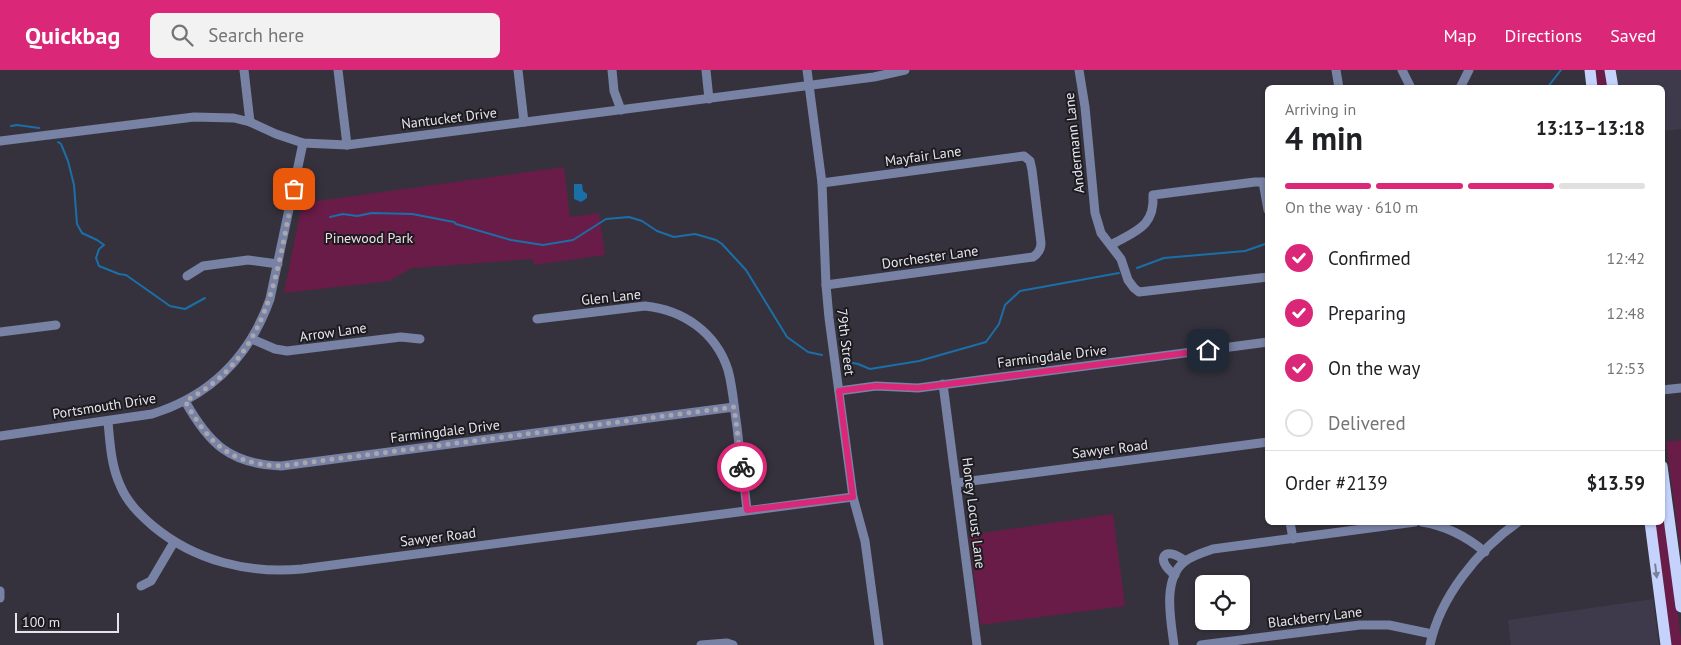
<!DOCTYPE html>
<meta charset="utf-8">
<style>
body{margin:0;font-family:"PT Sans",sans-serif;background:#f2f2f2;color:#202124;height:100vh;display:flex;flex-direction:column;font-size:19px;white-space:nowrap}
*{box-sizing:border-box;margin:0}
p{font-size:16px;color:#757577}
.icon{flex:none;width:28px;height:28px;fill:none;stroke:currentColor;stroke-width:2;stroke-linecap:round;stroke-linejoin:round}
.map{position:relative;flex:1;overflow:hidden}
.side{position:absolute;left:1265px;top:15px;width:400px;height:440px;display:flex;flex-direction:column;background:#fff;border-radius:8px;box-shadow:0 1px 4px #0004}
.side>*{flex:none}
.tools{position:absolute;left:1195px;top:505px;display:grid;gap:10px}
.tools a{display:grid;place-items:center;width:55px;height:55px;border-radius:8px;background:#fff;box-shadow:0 1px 4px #0004;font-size:25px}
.scale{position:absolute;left:15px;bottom:12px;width:104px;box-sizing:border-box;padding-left:5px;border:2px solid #e6e4eb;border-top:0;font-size:14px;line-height:18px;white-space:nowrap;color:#e6e4eb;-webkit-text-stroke:4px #1c1b20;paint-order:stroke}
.pin{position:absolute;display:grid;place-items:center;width:42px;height:42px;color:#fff;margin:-21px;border-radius:10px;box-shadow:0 2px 8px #0006}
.courier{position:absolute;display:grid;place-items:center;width:50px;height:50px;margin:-25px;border:4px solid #db2777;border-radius:50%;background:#fff;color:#222;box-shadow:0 1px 6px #0007}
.head em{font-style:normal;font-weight:700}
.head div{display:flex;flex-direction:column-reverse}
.head{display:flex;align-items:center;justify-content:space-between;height:85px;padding:0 20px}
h1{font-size:32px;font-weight:700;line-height:38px}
.bar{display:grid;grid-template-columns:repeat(4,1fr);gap:8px 5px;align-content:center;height:60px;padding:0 20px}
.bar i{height:6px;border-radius:4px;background:#e0e0e0}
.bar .selected{background:#db2777}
.bar p{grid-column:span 4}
.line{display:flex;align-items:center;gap:12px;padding:0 20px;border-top:1px solid #e0e0e0}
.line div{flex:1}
ol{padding:0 20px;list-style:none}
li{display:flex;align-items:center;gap:15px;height:55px}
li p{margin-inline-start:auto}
li .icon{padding:5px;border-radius:50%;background:#db2777;color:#fff;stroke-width:4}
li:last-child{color:#757577}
li i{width:28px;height:28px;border:2px solid #e0e0e0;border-radius:50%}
header{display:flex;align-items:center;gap:30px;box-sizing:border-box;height:70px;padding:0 25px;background:#db2777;color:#fff}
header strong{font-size:24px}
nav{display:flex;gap:28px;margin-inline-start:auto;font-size:18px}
.search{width:350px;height:45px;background:#f2f2f2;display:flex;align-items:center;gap:12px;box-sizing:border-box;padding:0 18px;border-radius:8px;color:#757577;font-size:19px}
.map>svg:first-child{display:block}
</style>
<header>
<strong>Quickbag</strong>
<div class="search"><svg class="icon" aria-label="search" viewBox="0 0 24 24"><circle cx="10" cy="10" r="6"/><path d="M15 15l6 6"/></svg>Search here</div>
<nav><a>Map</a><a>Directions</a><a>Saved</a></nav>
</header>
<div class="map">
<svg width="1681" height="575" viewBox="0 0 1681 575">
<rect width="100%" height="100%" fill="#35323d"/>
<g fill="#3f3a4b">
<path d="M1615 0H1681V59L1663 61 1662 18 1617 17Z"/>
<path d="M1653 529 1659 575H1511L1508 550Z"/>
</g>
<g fill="#691c47">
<path d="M1594 0H1606L1608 17H1596Z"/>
<path d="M564 97 570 147 599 143 605 185 534 195 533 189 412 198 389 211 284 223 302 133Z"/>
<path d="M1681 370V484L1666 372Z"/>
<path d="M1663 425 1681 569V575H1670L1653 453 1662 452Z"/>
<path d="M1113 444 1125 536 980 555 969 465Z"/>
</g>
<path fill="#1b6fa9" d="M574 114H582L583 121 587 124V128L581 132 574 129Z"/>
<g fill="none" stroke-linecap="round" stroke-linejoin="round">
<g stroke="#1b6fa9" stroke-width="2">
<path d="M1547 18 1561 0"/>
<path d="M11 56 17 55 39 58"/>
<path d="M58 72 61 74 68 91 74 115 77 154 82 163 97 170 104 175 99 179 96 188 99 196 119 204 126 205 170 236 185 239 205 228"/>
<path d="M330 147 343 144 357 146 372 143 412 144 454 152 456 154 511 170 543 175 573 170 606 149 629 147 642 151 657 161 674 167 695 164 716 170 722 174 746 200 787 267 808 282 822 285"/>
<path d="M1137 198 1164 188 1245 181 1268 173"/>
<path d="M848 292 858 294 870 299 919 291 986 272 999 254 1005 235 1020 221 1119 203"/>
</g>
<g stroke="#7882a5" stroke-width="9">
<path d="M244 0 250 52"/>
<path d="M338 0 347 75"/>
<path d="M518 0 524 52"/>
<path d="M612 0 614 21 621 40"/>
<path d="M706 0 709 29"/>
<path d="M807 0 822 113 826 215 829 248 853 427 865 471 879 575"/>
<path d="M1079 0 1085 37 1095 143 1101 163 1121 189 1128 210 1134 218 1139 222 1268 207"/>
<path d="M1336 0 1339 18"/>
<path d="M1402 0 1411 18"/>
<path d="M1460 18 1469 0"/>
<path d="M0 71 194 47 234 48 250 52 276 64 303 73 347 75 874 7 905 0"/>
<path d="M822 113 1024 86 1030 91 1032 100 1041 173C1041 179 1039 183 1033 187L826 215"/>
<path d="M1267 113 1263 112 1268 140"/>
<path d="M1111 175C1135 161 1155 157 1153 125L1255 112H1263"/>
<path d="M187 206 203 196 248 190 278 194"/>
<path d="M537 249 645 236C683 240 716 262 728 300 733 318 734 338 737 357 740 385 744 412 747 440"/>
<path d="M0 262 56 255"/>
<path d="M252 269 275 279 287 281 401 267 420 269"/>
<path d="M943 314 977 575"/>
<path d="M1662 320 1681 318"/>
<path d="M839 321 876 316 918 318 1268 272"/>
<path d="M185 331C209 374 230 394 281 396L734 337"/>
<path d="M108 352C110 373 111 395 120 415 127 432 139 444 153 456 195 491 249 504 302 499L853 427"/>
<path d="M0 366 152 344C210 326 249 288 270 229L303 73"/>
<path d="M956 413 1268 372"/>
<path d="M1290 452 1293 469"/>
<path d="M1422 452C1447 456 1466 466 1485 482"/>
<path d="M1175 505C1154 490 1164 474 1185 491"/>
<path d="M141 516 151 511 174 472"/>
<path d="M0 521V528"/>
<path d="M701 575 727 573 733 575"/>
<path d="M1174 575C1171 551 1162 510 1184 492 1191 486 1204 482 1213 479L1415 452"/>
<path d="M1201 575 1360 555H1389L1432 564"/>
<path d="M1430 575C1440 527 1478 480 1518 452"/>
</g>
<g stroke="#c5d2fc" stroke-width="11">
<path d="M1590 0 1592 18"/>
<path d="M1610 0 1613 18"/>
<path d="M1662 396 1681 537"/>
<path d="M1650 452 1666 575"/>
</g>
</g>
<defs><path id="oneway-solid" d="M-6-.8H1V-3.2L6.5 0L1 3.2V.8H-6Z" transform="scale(1.25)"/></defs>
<use fill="#798099" href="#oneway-solid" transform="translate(1656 501) rotate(83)"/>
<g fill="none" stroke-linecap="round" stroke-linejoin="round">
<path stroke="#a8a6ae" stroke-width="5" stroke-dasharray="0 9" d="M294 119C276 203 271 287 185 331 209 374 230 394 281 396L734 337 742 397"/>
<path stroke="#db2777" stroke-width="6" d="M742 397 747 440 853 427 839 321 876 316 918 318 1208 280"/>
</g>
<g text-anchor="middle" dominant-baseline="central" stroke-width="4" stroke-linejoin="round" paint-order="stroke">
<g font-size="14" fill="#e6e4eb" stroke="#1c1b20">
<text transform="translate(449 48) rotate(-7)">Nantucket Drive</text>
<text transform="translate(1074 73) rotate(-96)">Andermann Lane</text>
<text transform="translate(923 86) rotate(-8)">Mayfair Lane</text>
<text transform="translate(930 187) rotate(-8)">Dorchester Lane</text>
<text transform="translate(611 227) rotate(-6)">Glen Lane</text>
<text transform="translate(333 262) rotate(-8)">Arrow Lane</text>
<text transform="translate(846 272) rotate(83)">79th Street</text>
<text transform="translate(1052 286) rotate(-7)">Farmingdale Drive</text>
<text transform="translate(104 336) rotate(-9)">Portsmouth Drive</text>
<text transform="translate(445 361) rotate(-7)">Farmingdale Drive</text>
<text transform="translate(1110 379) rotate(-7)">Sawyer Road</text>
<text transform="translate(974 443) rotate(83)">Honey Locust Lane</text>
<text transform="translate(438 467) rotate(-7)">Sawyer Road</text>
<text transform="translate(1315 547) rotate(-7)">Blackberry Lane</text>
</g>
<g font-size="14" fill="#f4dce6" stroke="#1c1b20">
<text x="369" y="168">Pinewood Park</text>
</g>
</g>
</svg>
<div class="tools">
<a><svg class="icon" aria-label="locate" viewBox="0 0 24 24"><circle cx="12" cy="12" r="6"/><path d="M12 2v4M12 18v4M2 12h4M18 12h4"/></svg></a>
</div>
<div class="scale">100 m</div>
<div class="pin" style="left:294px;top:119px;background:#ea580c"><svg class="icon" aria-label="bag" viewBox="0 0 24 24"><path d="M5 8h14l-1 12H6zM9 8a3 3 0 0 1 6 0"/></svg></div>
<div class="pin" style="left:1208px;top:280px;background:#1f2937"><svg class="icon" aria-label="home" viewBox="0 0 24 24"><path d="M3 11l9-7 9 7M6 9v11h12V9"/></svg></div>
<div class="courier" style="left:742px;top:397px"><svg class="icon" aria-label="bike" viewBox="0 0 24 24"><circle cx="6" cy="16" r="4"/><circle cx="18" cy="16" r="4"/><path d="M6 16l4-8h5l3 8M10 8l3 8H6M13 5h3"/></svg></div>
<section class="side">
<div class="head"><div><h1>4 min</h1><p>Arriving in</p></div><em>13:13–13:18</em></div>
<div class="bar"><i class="selected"></i><i class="selected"></i><i class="selected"></i><i></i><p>On the way · 610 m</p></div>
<ol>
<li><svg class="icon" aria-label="check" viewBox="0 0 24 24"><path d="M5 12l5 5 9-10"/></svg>Confirmed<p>12:42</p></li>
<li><svg class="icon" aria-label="check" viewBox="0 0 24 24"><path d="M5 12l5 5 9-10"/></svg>Preparing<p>12:48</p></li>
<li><svg class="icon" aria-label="check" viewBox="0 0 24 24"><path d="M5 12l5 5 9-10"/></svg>On the way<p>12:53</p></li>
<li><i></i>Delivered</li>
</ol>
<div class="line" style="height:65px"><div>Order #2139</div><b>$13.59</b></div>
</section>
</div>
